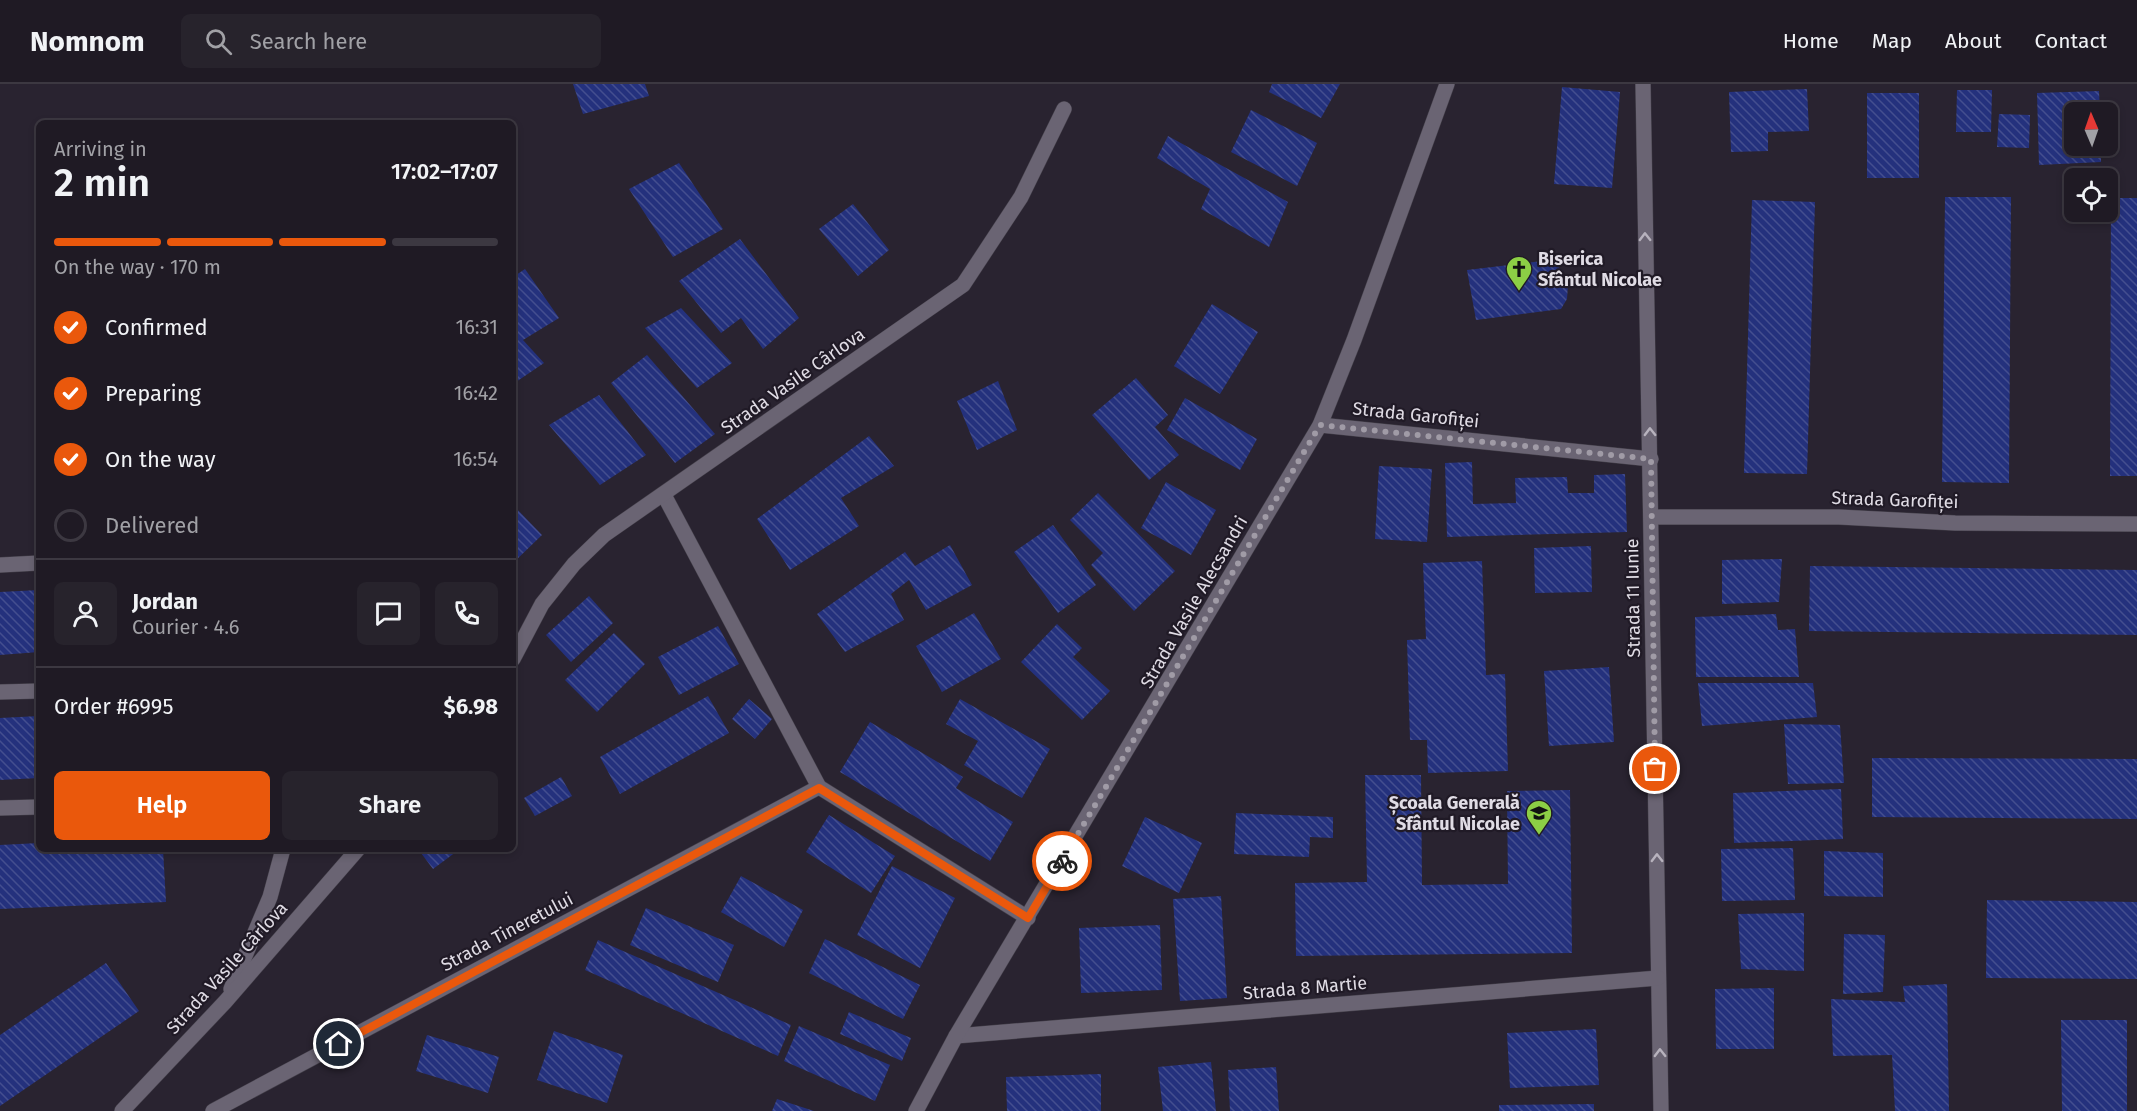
<!DOCTYPE html>
<meta charset="utf-8">
<style>
body{margin:0;font-family:"Fira Sans",sans-serif;background:#27232c;color:#f1f3f6;height:100vh;display:flex;flex-direction:column;font-size:22px;white-space:nowrap}
*{box-sizing:border-box;margin:0}
p{font-size:20px;color:#a1a1a6}
.icon{flex:none;width:33px;height:33px;fill:none;stroke:currentColor;stroke-width:2;stroke-linecap:round;stroke-linejoin:round}
.map{position:relative;flex:1;overflow:hidden}
.panel{position:absolute;left:36px;top:36px;width:480px;height:732px;display:flex;flex-direction:column;background:#1f1a24;border-radius:9px;box-shadow:0 3px 9px #0003,0 0 0 2px #3c3841}
.panel>*{flex:none}
.needle{width:39px;rotate:358deg}
.fabs{position:absolute;left:2064px;top:18px;display:grid;gap:12px}
.fabs a{display:grid;place-items:center;width:54px;height:54px;border-radius:9px;background:#1f1a24;box-shadow:0 3px 9px #0003,0 0 0 2px #3c3841;font-size:30px}
.pin{position:absolute;display:grid;place-items:center;width:51px;height:51px;color:#fff;margin:-26px;border:3px solid #fff;border-radius:50%;box-shadow:0 2px 6px #0007}
.courier{position:absolute;display:grid;place-items:center;width:60px;height:60px;margin:-30px;border:4px solid #ea580c;border-radius:50%;background:#fff;color:#222;box-shadow:0 2px 8px #0007}
.summary em{font-style:normal;font-weight:600}
.summary div{display:flex;flex-direction:column-reverse}
.summary{display:flex;align-items:center;justify-content:space-between;height:102px;padding:0 18px}
h1{font-size:39px;font-weight:600;line-height:45px}
.bar{display:grid;grid-template-columns:repeat(4,1fr);gap:9px 6px;align-content:center;height:72px;padding:0 18px}
.bar i{height:8px;border-radius:4px;background:#3c3841}
.bar .active{background:#ea580c}
.bar p{grid-column:span 4}
.line{display:flex;align-items:center;gap:15px;padding:0 18px;border-top:2px solid #3c3841}
.line div{flex:1}
.round{display:grid;place-items:center;flex:none;width:63px;height:63px;border-radius:9px;background:#27232c}
ol{padding:0 18px;list-style:none}
li{display:flex;align-items:center;gap:18px;height:66px}
li p{margin-inline-start:auto}
li .icon{padding:6px;border-radius:50%;background:#ea580c;color:#fff;stroke-width:4}
li:last-child{color:#a1a1a6}
li i{width:33px;height:33px;border:3px solid #3c3841;border-radius:50%}
.cta{display:flex;gap:12px;margin-top:auto;padding:12px 18px}
.cta a{flex:1;height:69px;border-radius:9px;background:#ea580c;color:#fff;font-size:24px;font-weight:600;line-height:69px;text-align:center}
.cta a+a{background:#27232c;color:#f1f3f6}
header{display:flex;align-items:center;gap:36px;box-sizing:border-box;height:84px;padding:0 30px;background:#1f1a24;border-bottom:2px solid #3c3841}
header strong{font-size:28px}
nav{display:flex;gap:33px;margin-inline-start:auto;font-size:21px}
.search{width:420px;height:54px;background:#27232c;display:flex;align-items:center;gap:15px;box-sizing:border-box;padding:0 21px;border-radius:9px;color:#a1a1a6;font-size:22px}
.map>svg:first-child{display:block}
</style>
<header>
<strong>Nomnom</strong>
<div class="search"><svg class="icon" aria-label="search" viewBox="0 0 24 24"><circle cx="10" cy="10" r="6"/><path d="M15 15l6 6"/></svg>Search here</div>
<nav><a>Home</a><a>Map</a><a>About</a><a>Contact</a></nav>
</header>
<div class="map">
<svg width="2137" height="1027" viewBox="0 0 2137 1027">
<defs>
<pattern id="building-back-hatch" width="6" height="6" patternUnits="userSpaceOnUse" patternTransform="scale(1.5)"><rect width="6" height="6" fill="#24317d"/><path d="M-1 5l2 2M0 0l6 6M5-1l2 2" fill="none" stroke="#444e8f"/></pattern>
</defs>
<rect width="100%" height="100%" fill="#292330"/>
<g fill="url(#building-back-hatch)">
<path d="M573 0H645L649 12 583 30Z"/>
<path d="M1272 0H1340L1321 34 1269 8Z"/>
<path d="M1562 3 1620 8 1612 104 1554 100Z"/>
<path d="M1807 5 1809 47 1768 48V67L1731 68 1729 8Z"/>
<path d="M1957 6H1992L1991 48H1956Z"/>
<path d="M2099 7 2100 28H2074V62H2101V78L2039 81 2037 9Z"/>
<rect x="1867" y="9" width="52" height="85"/>
<path d="M1251 26 1317 59 1297 102 1231 68Z"/>
<path d="M1999 30 2030 31 2029 64 1997 63Z"/>
<path d="M1168 52 1288 118 1269 163 1201 125 1210 105 1157 74Z"/>
<path d="M679 79 723 145 673 173 629 105Z"/>
<path d="M1945 113H2011L2009 399 1942 398Z"/>
<path d="M2111 114H2137V392H2110Z"/>
<path d="M1752 116 1815 118 1807 390 1744 389Z"/>
<path d="M853 120 889 166 858 192 819 145Z"/>
<path d="M740 155 799 234 763 265 741 234 721 249 679 197Z"/>
<path d="M1550 176 1563 187 1568 201 1567 215 1561 225 1476 236 1467 186Z"/>
<path d="M525 185 559 234 523 256 544 279 513 300V193Z"/>
<path d="M1212 220 1258 248 1220 310 1174 282Z"/>
<path d="M681 224 732 279 697 304 645 244Z"/>
<path d="M647 271 715 350 675 379 611 299Z"/>
<path d="M1136 294 1168 331 1155 343 1179 371 1149 396 1092 331Z"/>
<path d="M998 297 1017 346 977 366 957 317Z"/>
<path d="M599 311 646 371 600 401 549 341Z"/>
<path d="M1185 314 1257 355 1240 386 1167 346Z"/>
<path d="M869 352 894 382 841 414 859 442 790 486 757 435Z"/>
<path d="M1472 378 1473 420 1516 419 1515 394 1567 393 1568 409H1594V391L1625 390 1627 448 1447 453 1445 379Z"/>
<path d="M1379 382 1432 385 1427 458 1375 455Z"/>
<path d="M1166 398 1216 426 1191 471 1141 444Z"/>
<path d="M1098 409 1175 487 1134 527 1091 481 1103 469 1070 436Z"/>
<path d="M513 421 542 451 513 479Z"/>
<path d="M1053 441 1096 501 1058 529 1014 468Z"/>
<path d="M950 461 972 501 926 526 909 496 891 510 904 536 845 568 817 530 905 468 915 482Z"/>
<path d="M1591 462 1592 508 1535 509 1534 464Z"/>
<path d="M1782 475 1779 518 1722 520V476Z"/>
<path d="M1482 477 1486 591 1505 590 1508 687 1428 689 1427 656H1410L1407 556 1426 555 1423 479Z"/>
<path d="M1810 482 2137 486V551L1809 547Z"/>
<path d="M39 506V568L0 571V508Z"/>
<path d="M589 512 613 539 571 578 546 551Z"/>
<path d="M974 529 1001 575 942 608 916 562Z"/>
<path d="M1776 530 1778 546 1795 545 1799 593H1696L1695 533Z"/>
<path d="M1057 540 1082 564 1073 573 1110 607 1082 636 1021 578Z"/>
<path d="M718 542 739 580 679 611 658 573Z"/>
<path d="M614 549 645 580 597 628 565 596Z"/>
<path d="M1609 583 1614 658 1549 662 1544 587Z"/>
<path d="M1698 599H1813L1817 633 1702 642Z"/>
<path d="M708 612 729 649 620 710 600 673Z"/>
<path d="M749 615 772 635 755 655 732 635Z"/>
<path d="M960 615 1050 665 1022 714 964 681 978 657 946 640Z"/>
<path d="M39 632V694L0 696V634Z"/>
<path d="M870 638 963 693 956 704 1013 738 990 777 840 688Z"/>
<path d="M1784 640 1840 641 1844 699 1788 700Z"/>
<path d="M1872 674 2137 675V735L1872 733Z"/>
<path d="M1365 691H1421L1422 801 1508 800 1507 707 1570 706 1572 869 1296 872 1295 799 1367 798Z"/>
<path d="M561 693 572 712 535 732 524 714Z"/>
<path d="M1841 705 1843 755 1734 759 1733 709Z"/>
<path d="M1236 729 1333 733V754L1310 753 1309 773 1234 770Z"/>
<path d="M829 731 895 772 871 809 806 768Z"/>
<path d="M1145 733 1202 759 1179 809 1122 782Z"/>
<path d="M39 759V765H163L166 818 0 825V761Z"/>
<path d="M1793 764 1795 816 1722 817 1721 765Z"/>
<path d="M418 765H460L433 785Z"/>
<path d="M1824 767 1883 769V813L1824 812Z"/>
<path d="M892 782 955 814 920 884 857 851Z"/>
<path d="M741 792 803 826 784 863 721 828Z"/>
<path d="M1221 812 1227 914 1180 917 1173 815Z"/>
<path d="M1987 816 2137 818V895L1986 894Z"/>
<path d="M646 824 734 861 718 898 630 861Z"/>
<path d="M1804 829V887L1741 885 1738 830Z"/>
<path d="M1160 841 1162 906 1081 909 1079 844Z"/>
<path d="M1844 850 1885 851 1883 908 1843 910Z"/>
<path d="M825 855 920 901 903 935 809 889Z"/>
<path d="M598 856 791 941 778 972 585 886Z"/>
<path d="M106 879 139 927 0 1022V951Z"/>
<path d="M1947 900 1949 1027H1895L1892 971 1833 972 1831 915 1905 918 1903 902Z"/>
<path d="M1774 904V965H1716L1715 905Z"/>
<path d="M849 928 911 954 902 977 840 950Z"/>
<path d="M2061 936H2127V1027H2062Z"/>
<path d="M799 942 890 981 875 1017 784 977Z"/>
<path d="M1596 945 1599 1001 1510 1004 1507 949Z"/>
<path d="M554 947 623 971 607 1019 537 996Z"/>
<path d="M427 951 499 973 488 1009 416 987Z"/>
<path d="M1211 978 1216 1027H1163L1158 983Z"/>
<path d="M1276 983 1279 1027H1230L1228 986Z"/>
<path d="M1101 990V1027H1007L1006 993Z"/>
<path d="M777 1015 814 1027H772Z"/>
<path d="M1594 1020V1027H1499V1021Z"/>
</g>
<g fill="none" stroke-linecap="round" stroke-linejoin="round">
<g stroke="#433f49" stroke-width="16">
<g id="minor">
<path d="M1643 0 1661 1027"/>
<path d="M1320 341 1651 375"/>
<path d="M664 411 819 703 1028 834"/>
<path d="M1652 433H1839L1955 439 2137 440"/>
<path d="M0 481 39 479"/>
<path d="M513 575 542 520 574 480 604 451 963 201 1021 113 1064 25"/>
<path d="M0 608 39 607"/>
<path d="M0 724 39 723"/>
<path d="M231 905 270 813 283 765"/>
<path d="M956 952 1658 894"/>
<path d="M122 1027 225 918 358 765"/>
<path d="M213 1027 819 703"/>
<path d="M916 1027 956 952 1320 341 1354 256 1447 0"/>
</g>
</g>
<use href="#minor" stroke="#6a6473" stroke-width="15"/>
</g>
<defs><path id="oneway-chevron" d="M-2-3.5L2.5 0L-2 3.5" fill="none" stroke-width="1.6" stroke-linecap="round" stroke-linejoin="round" transform="scale(1.5)"/></defs>
<g stroke="#b7b2bd">
<use href="#oneway-chevron" transform="translate(1645 153) rotate(-91)"/>
<use href="#oneway-chevron" transform="translate(1650 348) rotate(-91)"/>
<use href="#oneway-chevron" transform="translate(1657 774) rotate(-91)"/>
<use href="#oneway-chevron" transform="translate(1660 969) rotate(-91)"/>
</g>
<g fill="none" stroke-linecap="round" stroke-linejoin="round">
<path stroke="#a09ba6" stroke-width="6" stroke-dasharray="0 10.8" d="M1062 777 1320 341 1651 375 1655 685"/>
<path stroke="#ea580c" stroke-width="8" d="M339 960 819 704 1028 834 1062 777"/>
</g>
<defs>
<g id="church-pin" transform="scale(1.35)"><path d="M0 17L-7.5 6A9.5 9.5 0 1 1 7.5 6Z" fill="#8cce45" stroke="#201a26"/><path d="M-1.2-6h2.4v3.5h3.3v2.4h-3.3V6h-2.4V-.1h-3.3v-2.4h3.3Z" fill="#111"/></g>
<g id="school-pin" transform="scale(1.35)"><path d="M0 17L-7.5 6A9.5 9.5 0 1 1 7.5 6Z" fill="#8cce45" stroke="#201a26"/><path d="M0-5L7-2L0 1L-7-2ZM-4 1L0 2.5L4 1V4Q0 6-4 4Z" fill="#111"/></g>
</defs>
<g fill-rule="evenodd">
<use href="#church-pin" x="1519" y="185"/>
<use href="#school-pin" x="1539" y="729"/>
</g>
<g text-anchor="middle" dominant-baseline="central" stroke-width="4.5" stroke-linejoin="round" paint-order="stroke">
<g font-size="18" font-weight="bold" fill="#e0dce5" stroke="#201a26" text-anchor="start">
<text x="1538" y="175">Biserica<tspan x="1538" dy="21">Sfântul Nicolae</tspan></text>
<text x="1520" y="719" text-anchor="end">Școala Generală<tspan x="1520" dy="21">Sfântul Nicolae</tspan></text>
</g>
<g font-size="18" fill="#e0dce5" stroke="#201a26">
<text transform="translate(793 297) rotate(-35)">Strada Vasile Cârlova</text>
<text transform="translate(1416 331) rotate(6)">Strada Garofiței</text>
<text transform="translate(1895 416) rotate(2)">Strada Garofiței</text>
<text transform="translate(1633 514) rotate(-91)">Strada 11 Iunie</text>
<text transform="translate(1194 518) rotate(-60)">Strada Vasile Alecsandri</text>
<text transform="translate(507 848) rotate(-28)">Strada Tineretului</text>
<text transform="translate(227 884) rotate(-48)">Strada Vasile Cârlova</text>
<text transform="translate(1305 904) rotate(-5)">Strada 8 Martie</text>
</g>
</g>
</svg>
<div class="fabs">
<a><svg class="needle" viewBox="-14 -14 28 28"><path d="M0-13l5 13h-10z" fill="#e53935"/><path d="M0 13l5-13h-10z" fill="#a1a1a6"/></svg></a>
<a><svg class="icon" aria-label="locate" viewBox="0 0 24 24"><circle cx="12" cy="12" r="6"/><path d="M12 2v4M12 18v4M2 12h4M18 12h4"/></svg></a>
</div>
<div class="pin" style="left:1655px;top:685px;background:#ea580c"><svg class="icon" aria-label="bag" viewBox="0 0 24 24"><path d="M5 8h14l-1 12H6zM9 8a3 3 0 0 1 6 0"/></svg></div>
<div class="pin" style="left:339px;top:960px;background:#1f2937"><svg class="icon" aria-label="home" viewBox="0 0 24 24"><path d="M3 11l9-7 9 7M6 9v11h12V9"/></svg></div>
<div class="courier" style="left:1062px;top:777px"><svg class="icon" aria-label="bike" viewBox="0 0 24 24"><circle cx="6" cy="16" r="4"/><circle cx="18" cy="16" r="4"/><path d="M6 16l4-8h5l3 8M10 8l3 8H6M13 5h3"/></svg></div>
<section class="panel">
<div class="summary"><div><h1>2 min</h1><p>Arriving in</p></div><em>17:02–17:07</em></div>
<div class="bar"><i class="active"></i><i class="active"></i><i class="active"></i><i></i><p>On the way · 170 m</p></div>
<ol>
<li><svg class="icon" aria-label="check" viewBox="0 0 24 24"><path d="M5 12l5 5 9-10"/></svg>Confirmed<p>16:31</p></li>
<li><svg class="icon" aria-label="check" viewBox="0 0 24 24"><path d="M5 12l5 5 9-10"/></svg>Preparing<p>16:42</p></li>
<li><svg class="icon" aria-label="check" viewBox="0 0 24 24"><path d="M5 12l5 5 9-10"/></svg>On the way<p>16:54</p></li>
<li><i></i>Delivered</li>
</ol>
<div class="line" style="height:108px"><a class="round"><svg class="icon" aria-label="person" viewBox="0 0 24 24"><circle cx="12" cy="8" r="4"/><path d="M4 21q1-7 8-7t8 7"/></svg></a><div><b>Jordan</b><p>Courier · 4.6</p></div><a class="round"><svg class="icon" aria-label="chat" viewBox="0 0 24 24"><path d="M4 5h16v11H9l-5 4z"/></svg></a><a class="round"><svg class="icon" aria-label="phone" viewBox="0 0 24 24"><path d="M5 4h4l2 5-3 2q2 4 5 5l2-3 5 2v4C11 20 4 13 5 4z"/></svg></a></div>
<div class="line" style="height:78px"><div>Order #6995</div><b>$6.98</b></div>
<div class="cta"><a>Help</a><a>Share</a></div>
</section>
</div>
